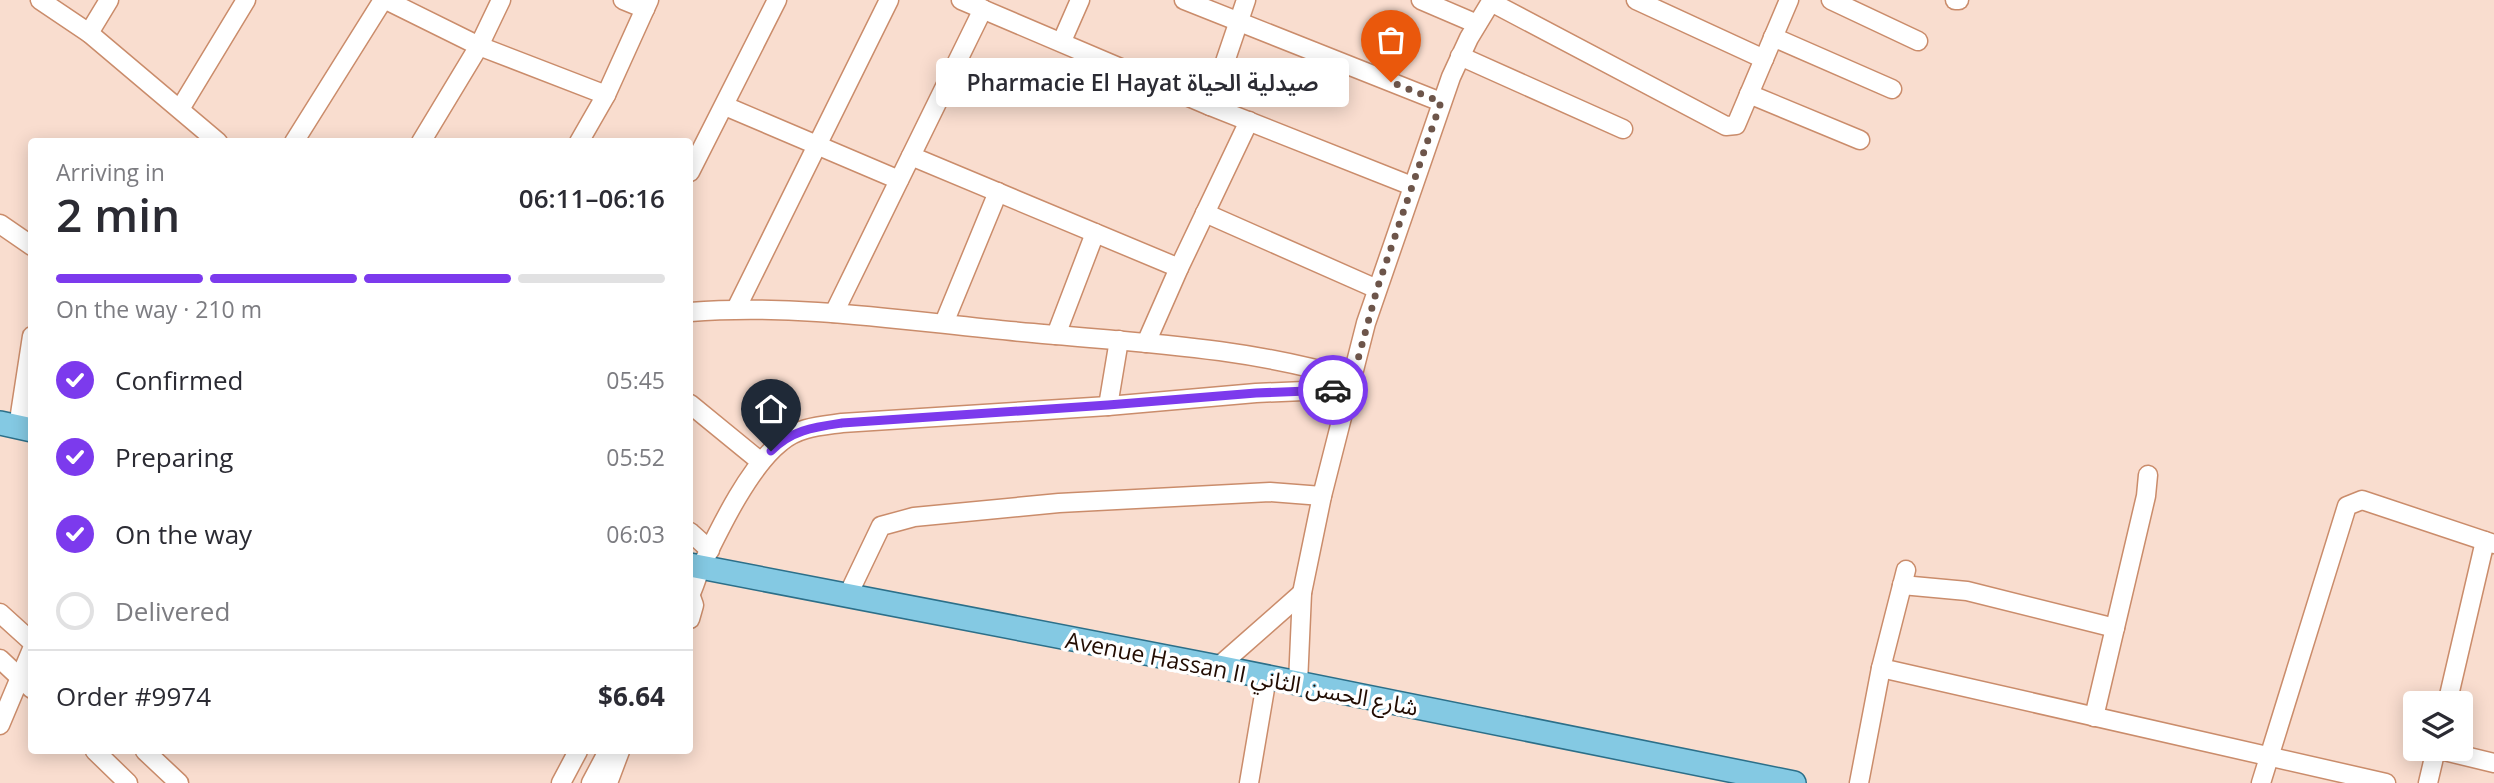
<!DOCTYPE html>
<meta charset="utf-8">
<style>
body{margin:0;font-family:"Open Sans","Noto Sans Arabic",sans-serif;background:#f7f7f7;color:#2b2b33;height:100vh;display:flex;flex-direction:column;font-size:26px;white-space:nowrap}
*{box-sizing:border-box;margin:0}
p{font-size:23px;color:#7c7c81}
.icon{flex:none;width:38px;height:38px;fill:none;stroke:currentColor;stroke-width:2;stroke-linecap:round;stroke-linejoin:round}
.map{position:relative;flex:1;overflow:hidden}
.side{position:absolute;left:28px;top:138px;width:665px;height:616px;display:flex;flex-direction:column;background:#fff;border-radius:7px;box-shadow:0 4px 18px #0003}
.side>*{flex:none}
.buttons{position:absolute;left:2403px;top:691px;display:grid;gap:14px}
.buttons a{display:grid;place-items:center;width:70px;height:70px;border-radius:7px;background:#fff;box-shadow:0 4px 18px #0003;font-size:35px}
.pin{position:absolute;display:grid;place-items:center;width:60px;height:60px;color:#fff;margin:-72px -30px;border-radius:50% 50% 50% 0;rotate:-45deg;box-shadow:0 0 7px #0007}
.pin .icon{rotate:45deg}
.courier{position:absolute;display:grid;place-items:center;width:70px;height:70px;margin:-35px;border:5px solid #7c3aed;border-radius:50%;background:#fff;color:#222;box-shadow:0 2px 9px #0007}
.bubble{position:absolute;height:49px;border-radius:7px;background:#fff;box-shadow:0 4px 18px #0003;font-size:23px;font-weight:600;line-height:49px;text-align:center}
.headline em{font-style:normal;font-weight:600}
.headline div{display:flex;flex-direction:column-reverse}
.headline{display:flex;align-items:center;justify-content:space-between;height:119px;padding:0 28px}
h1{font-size:46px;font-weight:600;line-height:52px}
.bar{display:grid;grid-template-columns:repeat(4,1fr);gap:10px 7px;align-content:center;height:84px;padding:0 28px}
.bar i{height:9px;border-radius:5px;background:#e1e1e2}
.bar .selected{background:#7c3aed}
.bar p{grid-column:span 4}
.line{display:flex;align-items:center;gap:18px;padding:0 28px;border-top:2px solid #e1e1e2}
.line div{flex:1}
ol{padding:0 28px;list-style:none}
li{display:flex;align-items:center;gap:21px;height:77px}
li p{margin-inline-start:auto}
li .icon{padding:7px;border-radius:50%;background:#7c3aed;color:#fff;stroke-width:4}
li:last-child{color:#7c7c81}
li i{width:38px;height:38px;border:4px solid #e1e1e2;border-radius:50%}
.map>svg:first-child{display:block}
</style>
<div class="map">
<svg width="2494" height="783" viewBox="0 0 2494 783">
<rect width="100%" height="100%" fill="#f9ddcf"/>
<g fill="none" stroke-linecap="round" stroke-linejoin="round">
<g stroke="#ca8c6b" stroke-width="21">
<g id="minor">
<path d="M40 0 89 33 218 142"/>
<path d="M386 0 479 46 606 95"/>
<path d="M623 0 645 9"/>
<path d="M961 0 1210 106 1412 186"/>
<path d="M1184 0 1441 102"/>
<path d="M1421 0 1477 24"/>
<path d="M1636 0 1764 59"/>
<path d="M1831 0 1918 41"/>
<path d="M1955 0H1959"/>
<path d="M1491 2 1726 126 1736 125 1789 0"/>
<path d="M89 33 109 0"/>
<path d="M1773 37 1892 89"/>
<path d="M1062 41 1080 0"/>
<path d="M1460 56 1623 129"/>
<path d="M1749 94 1860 140"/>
<path d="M725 106 899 180"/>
<path d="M1210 106 1246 0"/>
<path d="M180 109 246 0"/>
<path d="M294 142 383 0"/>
<path d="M421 142 479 46 501 0"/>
<path d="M579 142 606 95 649 0"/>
<path d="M911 156 1179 268 1249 121"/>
<path d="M690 172 777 0"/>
<path d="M1205 213 1377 289"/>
<path d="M0 224 32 246"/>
<path d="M736 309 889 0"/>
<path d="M690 312C805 303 918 323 1033 333 1142 343 1246 347 1352 379"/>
<path d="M834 313 983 9"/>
<path d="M944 323 998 192"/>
<path d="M1056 335 1095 233"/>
<path d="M1146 343 1179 268"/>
<path d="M690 404 761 462"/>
<path d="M1108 406 1119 340"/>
<path d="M18 427 32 336"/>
<path d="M690 532 710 550"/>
<path d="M1902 585 1967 591 2115 628"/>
<path d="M690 595C695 586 697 575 702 565 720 528 749 467 781 442 798 427 821 426 842 423L1108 406 1256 393 1350 389"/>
<path d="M847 597 881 526 914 517 1059 503 1270 492 1322 496"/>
<path d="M0 613 32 642"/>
<path d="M690 619 694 605 690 594"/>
<path d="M0 659 32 689"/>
<path d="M1218 667 1302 593"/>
<path d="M1881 668 2386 783"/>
<path d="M1298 683 1302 593 1322 496 1366 323 1451 77 1469 38 1492 0"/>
<path d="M2447 704 2485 541"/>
<path d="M2094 717 2146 496 2148 475"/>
<path d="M0 725 32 649"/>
<path d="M2436 749 2494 763"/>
<path d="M95 751 128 783"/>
<path d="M145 751 179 783"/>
<path d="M561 783 578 751"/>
<path d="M591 783 608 751"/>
<path d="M608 783 620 751"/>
<path d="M1249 783 1267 677"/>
<path d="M1859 783 1881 668 1906 570"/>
<path d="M2261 783 2347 506 2362 500 2494 544"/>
<path d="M2428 783 2436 749"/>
</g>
</g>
<g stroke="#2c6f89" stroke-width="26">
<g id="major">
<path d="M0 423 32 430"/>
<path d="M690 565 1218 667 1794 783"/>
</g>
</g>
<use href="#minor" stroke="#fff" stroke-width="18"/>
<use href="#major" stroke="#84c9e3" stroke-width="23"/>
</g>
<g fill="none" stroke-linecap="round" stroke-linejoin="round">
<path stroke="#6d554a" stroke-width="7" stroke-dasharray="0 12.6" d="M1333 390 1350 389 1377 289 1441 102 1391 82"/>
<path stroke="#7c3aed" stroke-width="9" d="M771 451C791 430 815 427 842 423L1108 405 1256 393 1333 390"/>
</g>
<g text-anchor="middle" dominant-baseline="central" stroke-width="7" stroke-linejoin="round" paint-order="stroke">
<g font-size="23" fill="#220c02" stroke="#fff">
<text transform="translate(1242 673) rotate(11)">Avenue Hassan II شارع الحسن الثاني</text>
</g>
</g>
</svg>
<div class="buttons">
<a><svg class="icon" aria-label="layers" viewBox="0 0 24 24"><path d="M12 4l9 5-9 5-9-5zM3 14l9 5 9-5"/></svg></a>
</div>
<div class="pin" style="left:1391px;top:82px;background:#ea580c"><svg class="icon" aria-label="bag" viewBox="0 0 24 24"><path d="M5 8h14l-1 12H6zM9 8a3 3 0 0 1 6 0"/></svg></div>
<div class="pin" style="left:771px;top:451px;background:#1f2937"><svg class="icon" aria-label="home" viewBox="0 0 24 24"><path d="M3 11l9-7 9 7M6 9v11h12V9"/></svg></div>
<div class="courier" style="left:1333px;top:390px"><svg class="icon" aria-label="car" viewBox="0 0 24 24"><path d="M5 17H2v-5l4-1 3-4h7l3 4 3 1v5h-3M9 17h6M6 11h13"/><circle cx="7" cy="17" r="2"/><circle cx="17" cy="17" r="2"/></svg></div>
<div class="bubble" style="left:936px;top:58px;width:413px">Pharmacie El Hayat صيدلية الحياة</div>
<section class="side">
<div class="headline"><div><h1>2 min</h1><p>Arriving in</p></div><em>06:11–06:16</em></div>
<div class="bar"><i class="selected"></i><i class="selected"></i><i class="selected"></i><i></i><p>On the way · 210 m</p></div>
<ol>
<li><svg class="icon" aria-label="check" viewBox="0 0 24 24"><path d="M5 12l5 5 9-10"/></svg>Confirmed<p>05:45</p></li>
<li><svg class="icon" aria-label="check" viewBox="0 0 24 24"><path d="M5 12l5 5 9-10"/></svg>Preparing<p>05:52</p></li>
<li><svg class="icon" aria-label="check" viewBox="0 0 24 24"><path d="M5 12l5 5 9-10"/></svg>On the way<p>06:03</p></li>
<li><i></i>Delivered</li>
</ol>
<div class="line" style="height:91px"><div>Order #9974</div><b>$6.64</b></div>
</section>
</div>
